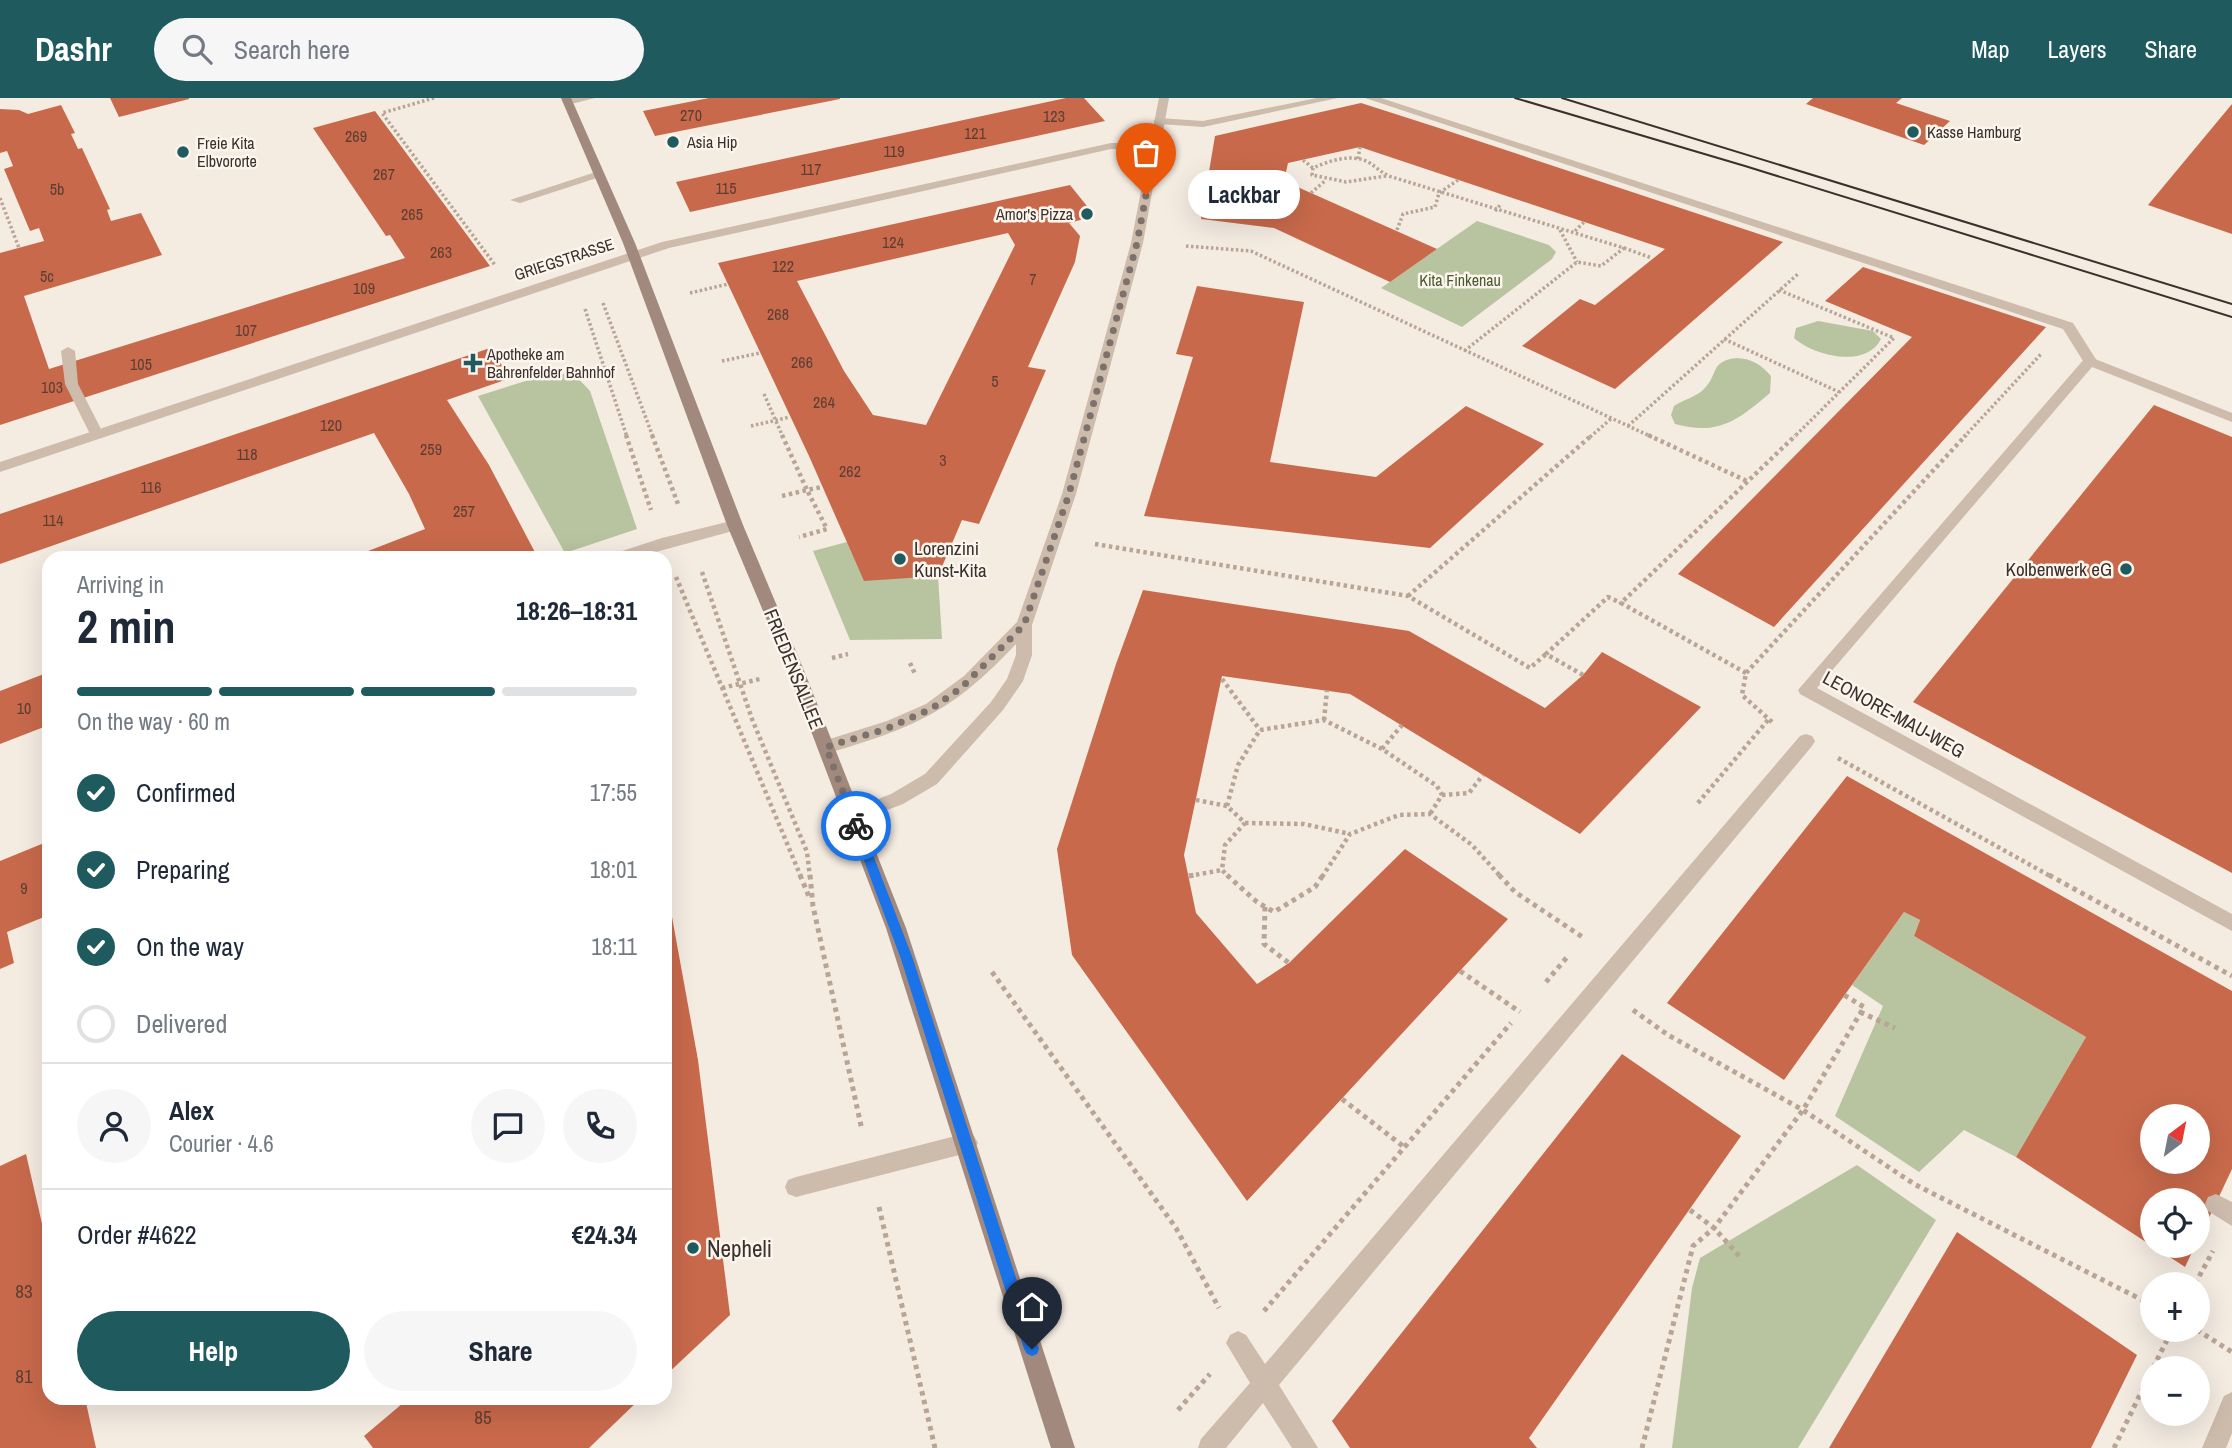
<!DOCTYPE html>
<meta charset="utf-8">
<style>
body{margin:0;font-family:"Archivo Narrow",sans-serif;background:#f6f6f7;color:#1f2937;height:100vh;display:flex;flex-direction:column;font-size:26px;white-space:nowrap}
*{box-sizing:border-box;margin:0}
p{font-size:23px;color:#747a83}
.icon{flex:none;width:38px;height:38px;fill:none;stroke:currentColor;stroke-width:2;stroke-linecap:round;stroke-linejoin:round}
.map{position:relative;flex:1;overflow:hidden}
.side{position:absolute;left:42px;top:453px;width:630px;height:854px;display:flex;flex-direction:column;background:#fff;border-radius:21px;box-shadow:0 7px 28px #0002}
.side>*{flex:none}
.needle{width:46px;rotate:32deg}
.fabs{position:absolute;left:2140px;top:1006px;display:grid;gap:14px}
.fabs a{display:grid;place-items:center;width:70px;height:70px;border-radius:50%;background:#fff;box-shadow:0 7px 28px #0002;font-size:35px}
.pin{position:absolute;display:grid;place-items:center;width:60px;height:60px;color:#fff;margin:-72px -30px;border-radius:50% 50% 50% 0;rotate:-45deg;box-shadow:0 0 7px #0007}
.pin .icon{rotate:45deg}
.courier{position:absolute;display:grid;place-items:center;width:70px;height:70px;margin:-35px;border:5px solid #1a73e8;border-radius:50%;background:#fff;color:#222;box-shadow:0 2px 9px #0007}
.bubble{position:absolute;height:49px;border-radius:24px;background:#fff;box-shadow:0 7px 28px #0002;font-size:23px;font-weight:800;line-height:49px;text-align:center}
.head em{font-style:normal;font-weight:800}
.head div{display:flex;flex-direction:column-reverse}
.head{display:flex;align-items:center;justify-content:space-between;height:119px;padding:0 35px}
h1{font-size:46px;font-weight:800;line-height:52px}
.bar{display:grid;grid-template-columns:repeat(4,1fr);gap:10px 7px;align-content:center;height:84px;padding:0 35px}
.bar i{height:9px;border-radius:5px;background:#e0e1e3}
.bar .selected{background:#1f5a5e}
.bar p{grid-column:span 4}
.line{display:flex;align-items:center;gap:18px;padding:0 35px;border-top:2px solid #e0e1e3}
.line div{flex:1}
.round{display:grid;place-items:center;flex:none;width:74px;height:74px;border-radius:37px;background:#f6f6f7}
ol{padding:0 35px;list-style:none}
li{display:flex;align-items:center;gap:21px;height:77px}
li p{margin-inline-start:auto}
li .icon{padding:7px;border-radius:50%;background:#1f5a5e;color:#fff;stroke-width:4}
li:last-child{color:#747a83}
li i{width:38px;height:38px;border:4px solid #e0e1e3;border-radius:50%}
.action{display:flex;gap:14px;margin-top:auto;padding:14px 35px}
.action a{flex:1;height:80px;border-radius:42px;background:#1f5a5e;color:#fff;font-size:28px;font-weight:800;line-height:80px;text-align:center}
.action a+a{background:#f6f6f7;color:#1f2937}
header{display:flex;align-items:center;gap:42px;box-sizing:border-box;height:98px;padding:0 35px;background:#1f5a5e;color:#fff}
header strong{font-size:33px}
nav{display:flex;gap:38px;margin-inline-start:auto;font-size:24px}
.search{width:490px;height:63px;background:#f6f6f7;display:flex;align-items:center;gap:18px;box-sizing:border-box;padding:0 24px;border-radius:38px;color:#747a83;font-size:26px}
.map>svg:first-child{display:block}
</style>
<header>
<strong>Dashr</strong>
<div class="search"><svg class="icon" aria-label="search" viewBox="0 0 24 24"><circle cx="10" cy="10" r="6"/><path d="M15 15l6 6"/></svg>Search here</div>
<nav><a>Map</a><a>Layers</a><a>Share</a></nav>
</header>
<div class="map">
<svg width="2232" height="1350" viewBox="0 0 2232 1350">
<rect width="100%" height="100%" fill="#f4ebe1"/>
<g fill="#b8c4a0">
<path d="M1477 123 1549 147 1556 154 1552 161 1462 229 1381 190Z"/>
<path d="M1818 223 1873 233 1881 241C1866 271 1814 258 1794 240L1796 230Z"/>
<path d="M1736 260C1753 261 1760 266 1771 278L1770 295C1738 322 1719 338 1675 326L1671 317 1674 308C1683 302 1698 298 1704 291 1719 276 1709 264 1736 260Z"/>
<path d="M548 276H574L590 293 637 431 565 455 478 298Z"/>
<path d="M847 444 864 482 938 478 942 541 850 542 813 453Z"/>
<path d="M1904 814 1920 822 1914 838 2086 939 2016 1059 1964 1032 1919 1074 1835 1018 1883 908 1852 887Z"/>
<path d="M1857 1067 1936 1122 1798 1350H1672L1692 1190 1700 1160Z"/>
</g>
<g fill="#c8694b" fill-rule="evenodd">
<path d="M110 0H189V1L119 19Z"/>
<path d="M709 0H840V1L655 38 643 13Z"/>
<path d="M1066 0H1084L1105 23 690 114 676 84Z"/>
<path d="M1813 0H1902L1896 5 1950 23 1924 47 1806 6Z"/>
<path d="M1361 5 1439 30 1783 144 1615 291 1522 248 1580 201 1595 207 1665 151 1360 49 1288 65 1284 83 1437 151 1390 184 1274 130 1201 121 1215 38Z"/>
<path d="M2232 6V136L2148 107Z"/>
<path d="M61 7 75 35 71 36 78 51 82 50 110 111 107 112 111 123 141 115 162 157 24 198 49 271 405 160 390 137 386 138 313 30 375 13 490 168 0 327V155L44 143 39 130 30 133 4 71 13 68 7 53 0 55V11L19 12 28 16Z"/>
<path d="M1070 87 1095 118 1069 125 1080 138 1075 164 1028 269 1046 272 979 426 962 422 938 478 864 483 809 358 718 165ZM1008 135 1015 147 926 327 873 317 844 273 797 183Z"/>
<path d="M1863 169 2046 229 1774 529 1678 476 1912 239 1825 203Z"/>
<path d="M1197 188 1304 204 1270 364 1376 379 1466 308 1544 346 1430 450 1144 418 1193 259 1176 256Z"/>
<path d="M490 250 511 280 447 302 489 367 538 460H350L425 431 409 396 374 335 0 466V416Z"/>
<path d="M2154 307 2232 339V775L1913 604Z"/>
<path d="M1143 492 1409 533 1545 610 1583 577 1602 554 1701 609 1580 736 1350 596 1222 578 1184 757 1196 815 1257 886 1289 865 1405 751 1508 821 1247 1103 1072 857 1057 751 1116 566Z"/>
<path d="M49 574V627L0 646V593Z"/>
<path d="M1847 678 2232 893V1071L2198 1143V1102H2152V1148L2016 1059 2086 939 1914 838 1920 822 1904 814 1784 982 1667 905ZM2152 1018H2198V1064H2152Z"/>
<path d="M49 743V817L7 834 14 865 0 871V763Z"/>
<path d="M665 803 672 819 698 962 730 1217 665 1278Z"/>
<path d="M1622 956 1741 1038 1529 1340 1537 1350H1350L1332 1323Z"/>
<path d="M26 1056 49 1156V1300H85L96 1350H0V1068Z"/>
<path d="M1957 1134 2137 1257 2091 1350H1829Z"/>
<path d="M2153 1148H2195L2185 1169Z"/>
<path d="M409 1300H641L589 1350H373L364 1338Z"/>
</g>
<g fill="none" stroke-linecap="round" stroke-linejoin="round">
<g stroke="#b9a596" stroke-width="3.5" stroke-dasharray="2.5 2.5" stroke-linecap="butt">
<path d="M434 0 382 15 495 167"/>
<path d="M1358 61 1360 49"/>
<path d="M1303 62 1313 70"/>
<path d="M1386 78 1346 84 1312 77 1313 70C1329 63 1351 55 1368 64 1377 69 1382 76 1392 79L1624 150 1601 168 1577 164 1463 254"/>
<path d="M1311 95 1326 82"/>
<path d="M0 100 19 150"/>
<path d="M1495 113 1501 106"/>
<path d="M1397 132 1403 116 1435 109 1439 95 1458 82"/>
<path d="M1560 132 1577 164"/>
<path d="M1575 133 1584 124"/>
<path d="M1186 148 1251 153 1652 339"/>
<path d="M1624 150 1652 160"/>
<path d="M1779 192 1894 240 1794 339"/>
<path d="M690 195 728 186"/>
<path d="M603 205 653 339"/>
<path d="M585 211 627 339"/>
<path d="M1724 241 1839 294"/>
<path d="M722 263 760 255"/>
<path d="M764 296 783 339"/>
<path d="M751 328 790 319"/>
<path d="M1628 328 1799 175"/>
<path d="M1590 339 1612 320"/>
<path d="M1964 339 2042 255"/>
</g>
<g stroke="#b9a596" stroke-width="4.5" stroke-dasharray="3.5 3.5" stroke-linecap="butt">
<path d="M626 337 651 412"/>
<path d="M652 337 678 406"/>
<path d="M782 337 807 392 822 389"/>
<path d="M1648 337 1749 384"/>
<path d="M782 398 807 392 827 431 799 439"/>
<path d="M1095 446 1408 498 1530 570 1546 556"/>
<path d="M702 474 752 621 807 754 810 779"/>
<path d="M676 479 801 779"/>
<path d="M1408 498 1592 337"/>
<path d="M832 560 848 556"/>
<path d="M910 565 915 576"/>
<path d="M1746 575 1621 505 1796 337"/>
<path d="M1583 577 1546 556 1608 499 1621 505"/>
<path d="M1222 581 1260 632"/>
<path d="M722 590 760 581"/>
<path d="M1324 622 1327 592"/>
<path d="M1772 624 1742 597 1746 575 1966 337"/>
<path d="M1382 651 1402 627"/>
<path d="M1838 660 2052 779"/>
<path d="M1442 697 1469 695 1483 677"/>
<path d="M1196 702 1227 708 1245 725 1225 747 1222 772 1229 779"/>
<path d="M1698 705 1768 622"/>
<path d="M1227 708 1238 667 1260 632 1324 622 1382 651 1437 688 1442 697 1430 716"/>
<path d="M1245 725 1304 726 1350 736"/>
<path d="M1189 778 1222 772"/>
<path d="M1322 779 1350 736 1399 717 1430 716 1472 747 1501 779"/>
</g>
<g stroke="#b9a596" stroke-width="5" stroke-dasharray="4.5 4.5" stroke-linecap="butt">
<path d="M800 777 810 801"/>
<path d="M810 777 813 808 862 1032"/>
<path d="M1227 777 1257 804 1274 814 1315 789 1323 777"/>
<path d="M1499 777 1515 794 1584 840"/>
<path d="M2049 777 2232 878"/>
<path d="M1189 778 1195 777"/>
<path d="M1265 809 1264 846 1289 865"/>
<path d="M1460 873 1520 914"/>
<path d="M992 874 1176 1130 1219 1210"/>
<path d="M1546 884 1568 858"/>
<path d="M1633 912 1668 937 1803 1012 1914 1086 2152 1207"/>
<path d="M1860 914 1895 930"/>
<path d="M1342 1001 1404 1049"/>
<path d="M879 1109 935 1350"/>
<path d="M1690 1112 1714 1130 1742 1161"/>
<path d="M2195 1186 2213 1153"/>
<path d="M1264 1213 1511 925"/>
<path d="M2197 1232 2232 1254"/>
<path d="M2153 1270 2172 1232"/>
<path d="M1178 1312 1210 1276"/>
<path d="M1642 1350 1693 1148 1714 1130 1803 1012 1864 909 1844 897"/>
<path d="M2114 1350 2152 1272"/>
</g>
<g fill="#cdbbac" fill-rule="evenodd">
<path d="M595 0 567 7 562 4 571 0Z"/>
<path d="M1317 0H1338L1203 29 1159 26 1153 23 1159 20 1203 23Z"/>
<path d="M1365 0H1381L2073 225 2097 263 2090 267 2085 266 2063 231Z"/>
<path d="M599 73 603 74V78L520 105 510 102Z"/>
<path d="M68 249 75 253 78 286 104 337 102 340H92L65 286 61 253Z"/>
<path d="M1806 636 1812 638 1815 643 1812 648 1279 1287 1318 1350H1292L1263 1305 1226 1350H1198L1201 1341 1250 1285 1226 1245 1230 1237 1238 1233 1246 1237 1265 1266 1800 638Z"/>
<path d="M967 1035 974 1038 978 1045 974 1052 967 1055 796 1099 788 1096 785 1089 788 1082 796 1079Z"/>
<path d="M2216 1096 2232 1104V1128L2208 1113 2205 1106 2208 1099Z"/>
</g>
<g fill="#cdbbac" fill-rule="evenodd">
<path d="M1159 0H1169L1143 145 1076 396 1032 527V557L1023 583 1003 612 937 686 903 706 853 725 847 723 844 718 847 713 891 696 925 676 991 604 1007 581 1016 557V546C951 615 915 629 826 656L820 654 817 649 820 644 887 623 926 606 964 578 1017 524 1062 396 1131 145 1149 52 1111 51 669 150 0 374V364L662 144 1111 45H1150Z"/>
<path d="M2090 259 2232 315V324L2092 269 1817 590 2232 816V833L1800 596 1798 592 2085 260Z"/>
<path d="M735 422 740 423 743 427 740 431 634 460H610L613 456 662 440Z"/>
<path d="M2232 1294V1335L2226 1350H2202L2224 1298Z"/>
</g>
<path fill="#a18a7d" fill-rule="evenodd" d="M561 0H571L635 145 743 427 803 570 906 830 1075 1350H1051L886 830 787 570 727 427 623 145Z"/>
<g stroke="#3b302b" stroke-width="2">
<path d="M1515 0 1745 68 2232 219"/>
<path d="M1562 0 2232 206"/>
</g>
</g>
<path fill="#1a73e8" d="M856 724 862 728 913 861 1039 1251 1037 1256 1032 1258 1027 1256 1024 1251 901 861 851 728Z"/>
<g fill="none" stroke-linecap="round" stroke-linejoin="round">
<path stroke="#7c716b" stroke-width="7" stroke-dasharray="0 12.6" d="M856 728 826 649 886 631 931 611 961 590 1024 527 1069 396 1137 145 1146 97"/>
</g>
<g fill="#1f5a5e" stroke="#fbf5ee" stroke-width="2.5">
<circle cx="1913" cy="34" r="7"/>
<circle cx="673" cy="44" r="7"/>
<circle cx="183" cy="54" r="7"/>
<circle cx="1087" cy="116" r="7"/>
<path d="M469.5 254.5h7v7h7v7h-7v7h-7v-7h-7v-7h7z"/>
<circle cx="900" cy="461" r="7"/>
<circle cx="2126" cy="471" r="7"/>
<circle cx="693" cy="1150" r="7"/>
</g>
<g text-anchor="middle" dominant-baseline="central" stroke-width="5" stroke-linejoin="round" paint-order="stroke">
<g font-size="16" fill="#5e3e33">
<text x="691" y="17">270</text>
<text x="1054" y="18">123</text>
<text x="975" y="35">121</text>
<text x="356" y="38">269</text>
<text x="894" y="53">119</text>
<text x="811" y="71">117</text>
<text x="384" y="76">267</text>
<text x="726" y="90">115</text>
<text x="57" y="91">5b</text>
<text x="412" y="116">265</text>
<text x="893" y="144">124</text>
<text x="441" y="154">263</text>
<text x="783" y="168">122</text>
<text x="47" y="178">5c</text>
<text x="1033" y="181">7</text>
<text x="364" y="190">109</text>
<text x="778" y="216">268</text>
<text x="246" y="232">107</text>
<text x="802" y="264">266</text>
<text x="141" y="266">105</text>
<text x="995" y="283">5</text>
<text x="52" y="289">103</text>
<text x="824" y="304">264</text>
<text x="331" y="327">120</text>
<text x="431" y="351">259</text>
<text x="247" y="356">118</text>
<text x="943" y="362">3</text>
<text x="850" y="373">262</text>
<text x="151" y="389">116</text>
<text x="464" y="413">257</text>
<text x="53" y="422">114</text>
<text x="24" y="610">10</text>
<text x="24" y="790">9</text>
</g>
<g font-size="16" fill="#3b302b" stroke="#fbf5ee" text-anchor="start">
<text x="1927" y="34">Kasse Hamburg</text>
<text x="687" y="44">Asia Hip</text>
<text x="197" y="45">Freie Kita<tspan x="197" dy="18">Elbvororte</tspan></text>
<text x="1073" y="116" text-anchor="end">Amor's Pizza</text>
<text x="487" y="256">Apotheke am<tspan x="487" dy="18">Bahrenfelder Bahnhof</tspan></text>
</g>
<g font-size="16" fill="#3b302b" stroke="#fbf5ee">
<text transform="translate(564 161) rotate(-18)">GRIEGSTRASSE</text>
</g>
<g font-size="16" fill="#4a5a2e" stroke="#fbf5ee">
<text x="1460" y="182">Kita Finkenau</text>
</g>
<g font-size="19" fill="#3b302b" stroke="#fbf5ee" text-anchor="start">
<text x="914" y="450">Lorenzini<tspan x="914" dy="22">Kunst-Kita</tspan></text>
<text x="2112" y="471" text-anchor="end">Kolbenwerk eG</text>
</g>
<g font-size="19" fill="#3b302b" stroke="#fbf5ee">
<text transform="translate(794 571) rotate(68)">FRIEDENSALLEE</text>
<text transform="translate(1894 616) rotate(29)">LEONORE-MAU-WEG</text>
</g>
<g font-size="19" fill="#5e3e33">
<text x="24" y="1193">83</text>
<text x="24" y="1278">81</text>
<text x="483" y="1319">85</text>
</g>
<g font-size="23" fill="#3b302b" stroke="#fbf5ee" text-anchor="start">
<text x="707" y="1150">Nepheli</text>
</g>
</g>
</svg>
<div class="fabs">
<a><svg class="needle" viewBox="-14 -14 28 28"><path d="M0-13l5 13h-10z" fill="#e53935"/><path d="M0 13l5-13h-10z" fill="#747a83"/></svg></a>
<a><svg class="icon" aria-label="locate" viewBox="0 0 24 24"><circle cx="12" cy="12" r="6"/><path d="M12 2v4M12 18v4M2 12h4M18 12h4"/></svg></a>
<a>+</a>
<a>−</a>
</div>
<div class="pin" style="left:1146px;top:97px;background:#ea580c"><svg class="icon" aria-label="bag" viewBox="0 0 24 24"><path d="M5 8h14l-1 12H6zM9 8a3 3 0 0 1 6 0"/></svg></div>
<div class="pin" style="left:1032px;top:1251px;background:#1f2937"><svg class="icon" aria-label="home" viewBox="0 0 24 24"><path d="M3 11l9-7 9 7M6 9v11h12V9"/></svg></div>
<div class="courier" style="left:856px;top:728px"><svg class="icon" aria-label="bike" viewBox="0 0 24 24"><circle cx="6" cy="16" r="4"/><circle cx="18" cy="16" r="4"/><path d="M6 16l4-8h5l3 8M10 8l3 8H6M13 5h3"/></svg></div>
<div class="bubble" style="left:1188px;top:72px;width:112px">Lackbar</div>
<section class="side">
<div class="head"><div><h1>2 min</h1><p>Arriving in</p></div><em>18:26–18:31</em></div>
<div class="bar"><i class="selected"></i><i class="selected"></i><i class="selected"></i><i></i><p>On the way · 60 m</p></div>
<ol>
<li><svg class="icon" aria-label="check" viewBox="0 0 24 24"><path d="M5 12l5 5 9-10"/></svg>Confirmed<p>17:55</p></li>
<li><svg class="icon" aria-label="check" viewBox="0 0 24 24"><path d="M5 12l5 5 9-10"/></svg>Preparing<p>18:01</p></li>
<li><svg class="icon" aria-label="check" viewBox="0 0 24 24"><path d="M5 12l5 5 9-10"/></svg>On the way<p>18:11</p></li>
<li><i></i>Delivered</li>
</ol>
<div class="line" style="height:126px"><a class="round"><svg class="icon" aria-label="person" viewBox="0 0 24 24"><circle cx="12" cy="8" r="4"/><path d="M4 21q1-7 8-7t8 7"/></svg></a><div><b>Alex</b><p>Courier · 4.6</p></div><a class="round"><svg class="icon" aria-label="chat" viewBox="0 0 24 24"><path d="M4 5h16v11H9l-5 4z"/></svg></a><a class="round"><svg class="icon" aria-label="phone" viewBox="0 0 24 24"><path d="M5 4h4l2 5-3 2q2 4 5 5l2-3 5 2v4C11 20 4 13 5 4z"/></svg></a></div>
<div class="line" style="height:91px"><div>Order #4622</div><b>€24.34</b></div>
<div class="action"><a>Help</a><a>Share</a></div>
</section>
</div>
